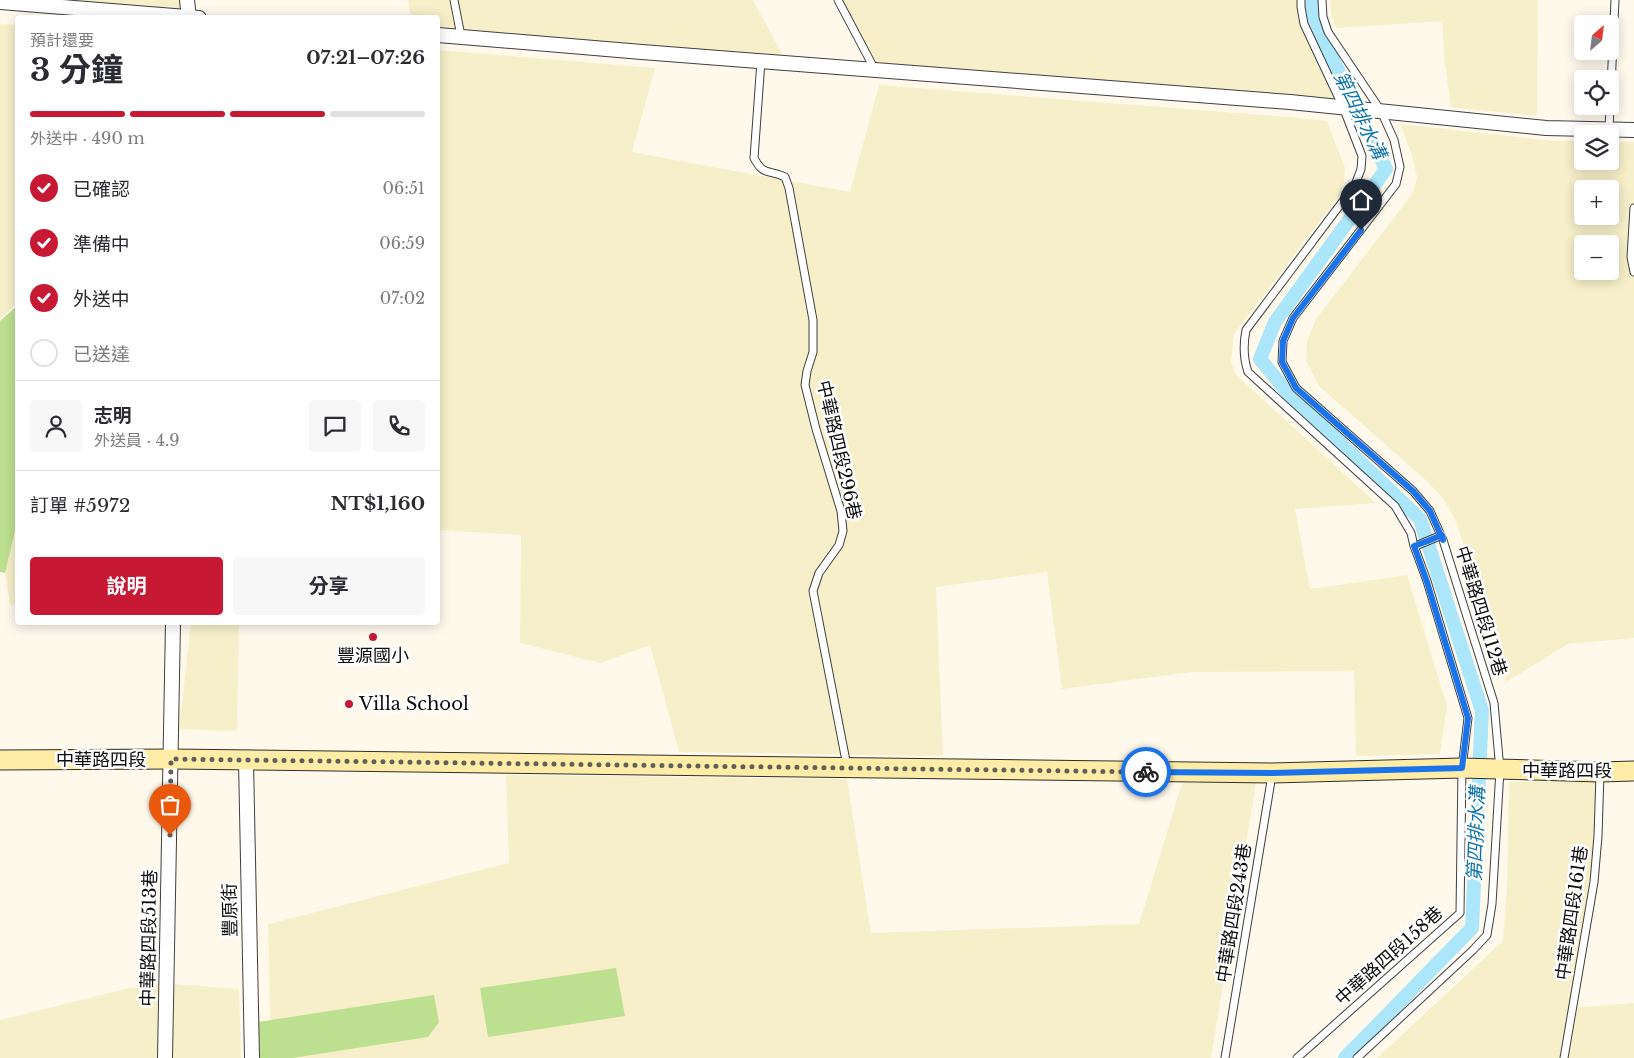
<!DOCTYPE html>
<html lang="zh-TW">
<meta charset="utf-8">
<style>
body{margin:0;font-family:"Libre Baskerville","Noto Sans TC",serif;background:#f7f7f7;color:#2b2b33;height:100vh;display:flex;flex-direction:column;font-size:19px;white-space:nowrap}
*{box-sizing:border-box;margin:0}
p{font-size:16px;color:#7c7c81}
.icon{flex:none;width:28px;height:28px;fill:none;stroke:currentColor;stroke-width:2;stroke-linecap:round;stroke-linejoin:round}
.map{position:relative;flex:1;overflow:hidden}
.side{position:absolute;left:15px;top:15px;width:425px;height:610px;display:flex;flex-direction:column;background:#fff;border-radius:5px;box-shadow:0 2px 12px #0003}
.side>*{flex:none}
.needle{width:32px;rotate:28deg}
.tools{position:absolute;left:1574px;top:15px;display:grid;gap:10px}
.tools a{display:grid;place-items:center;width:45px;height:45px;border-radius:5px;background:#fff;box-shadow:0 2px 12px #0003;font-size:25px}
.pin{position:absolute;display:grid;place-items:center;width:42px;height:42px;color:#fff;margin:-51px -21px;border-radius:50% 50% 50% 0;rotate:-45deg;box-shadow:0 0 5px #0007}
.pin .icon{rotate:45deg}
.courier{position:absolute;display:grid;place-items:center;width:50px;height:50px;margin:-25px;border:4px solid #1a73e8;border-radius:50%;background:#fff;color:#222;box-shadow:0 1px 6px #0007}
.overview em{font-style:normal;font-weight:700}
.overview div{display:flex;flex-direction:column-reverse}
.overview{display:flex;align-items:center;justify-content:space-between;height:85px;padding:0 15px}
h1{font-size:32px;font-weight:700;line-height:38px}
.bar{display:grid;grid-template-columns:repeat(4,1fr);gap:8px 5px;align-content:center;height:60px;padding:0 15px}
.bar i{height:6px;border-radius:4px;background:#e1e1e2}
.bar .current{background:#c81934}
.bar p{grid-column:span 4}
.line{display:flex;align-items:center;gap:12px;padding:0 15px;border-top:1px solid #e1e1e2}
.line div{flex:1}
.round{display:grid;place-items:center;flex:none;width:52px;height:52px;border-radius:5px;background:#f7f7f7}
ol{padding:0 15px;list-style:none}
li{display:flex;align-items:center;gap:15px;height:55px}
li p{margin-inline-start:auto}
li .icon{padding:5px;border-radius:50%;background:#c81934;color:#fff;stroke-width:4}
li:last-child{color:#7c7c81}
li i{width:28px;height:28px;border:2px solid #e1e1e2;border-radius:50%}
.cta{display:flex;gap:10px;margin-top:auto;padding:10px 15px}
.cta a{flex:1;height:58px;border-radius:5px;background:#c81934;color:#fff;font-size:20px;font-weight:700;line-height:58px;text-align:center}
.cta a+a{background:#f7f7f7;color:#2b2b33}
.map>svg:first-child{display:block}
</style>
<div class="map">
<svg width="1634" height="1058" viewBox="0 0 1634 1058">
<rect width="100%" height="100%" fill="#fff9ec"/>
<g fill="#f7efc9" fill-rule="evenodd">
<path d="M0 0H187L189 17Z"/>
<path d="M408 0H753L782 54 756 57 438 31V18L411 17Z"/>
<path d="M838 0H1301L1304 24 1343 107 875 70Z"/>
<path d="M1330 0H1538L1537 116 1451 107 1445 64 1442 21 1336 28 1331 14Z"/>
<path d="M0 24 18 25 17 303 0 319Z"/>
<path d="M438 50 655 68 632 152 850 192 879 85 1276 116 1327 121 1345 168 1344 181 1339 196 1234 334 1231 362 1236 375 1246 384 1376 503 1295 509 1310 589 1407 575 1447 706 1440 754 1356 756 1354 671 1192 672 1062 689 1047 572 936 587 943 756 679 752 650 645 600 663 520 643 521 535 438 530Z"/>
<path d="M1400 124 1554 141H1582V161H1610V142H1634V638L1568 644 1506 682 1457 524 1445 501 1429 483 1319 386 1306 361 1307 341 1316 319 1413 193 1417 177 1411 152ZM1582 189H1610V216H1582ZM1582 244H1610V271H1582Z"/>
<path d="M17 518V604L10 605 5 573Z"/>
<path d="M191 623H239L237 731 179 729Z"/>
<path d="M506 775 847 779 871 933 1139 924 1182 783H1256L1211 1058H271L268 924 509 863Z"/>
<path d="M1600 781 1598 836 1573 1008 1634 1003V1058H1377L1503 941 1507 887 1509 782Z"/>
<path d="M162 983 239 989 241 1058H0V1020L126 989Z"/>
</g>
<g fill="#bcdf90">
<path d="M17 306 18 518 5 573 0 572V321Z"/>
<path d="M616 968 625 1016 488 1037 480 988Z"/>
<path d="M434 995 439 1022 428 1037 292 1058H260L258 1022Z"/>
</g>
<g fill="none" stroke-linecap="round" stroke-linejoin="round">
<path stroke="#abe6fb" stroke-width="14" d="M1312 0 1310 6 1320 33 1386 169 1275 322 1260 359 1288 393 1420 519 1482 711 1472 928 1345 1058"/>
<g stroke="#3f3f3f" stroke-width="9">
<g id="lane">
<path d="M454 0 461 36"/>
<path d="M838 0 875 70"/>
<path d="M1322 0 1323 17 1328 32 1381 111 1394 140 1400 167 1396 184 1293 318 1283 341 1282 362 1296 388 1413 491 1430 511 1443 540 1494 703 1500 770 1492 904 1487 935 1473 950 1357 1058"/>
<path d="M761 61 754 158C764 177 769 169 785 177L789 188 813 320V352L807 371 805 385 816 429 841 511 843 531 839 545 819 573 813 591 847 766"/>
<path d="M1609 129 1615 0"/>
<path d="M1634 208 1631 257 1634 272"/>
<path d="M1225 1058 1272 775"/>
<path d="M1297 1058 1460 913 1462 768 1468 718 1427 581 1414 546 1411 533 1395 506 1248 372C1243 357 1243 345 1246 330L1355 185 1361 169 1362 156 1343 107 1304 24 1301 7V0"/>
<path d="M1564 1058 1594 882 1598 836 1600 774"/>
</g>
</g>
<g stroke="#3f3f3f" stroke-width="16">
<g id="street">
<path d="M187 0 189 18"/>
<path d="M0 2 199 18"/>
<path d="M438 35 642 52 1290 102 1546 128 1634 130"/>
<path d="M246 761 252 1058"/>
<path d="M165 1058 173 622"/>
</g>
</g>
<g stroke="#2e2e2e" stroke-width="21">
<path id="secondary" d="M0 760 171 759 1272 773 1462 768 1600 772 1634 771"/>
</g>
<use href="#lane" stroke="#fff" stroke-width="7"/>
<use href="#street" stroke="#fff" stroke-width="14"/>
<use href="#secondary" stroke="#ffeca7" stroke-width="19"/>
<g stroke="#3f3f3f" stroke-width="9" stroke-linecap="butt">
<path id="lane-bridge" d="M1418 545 1442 535"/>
</g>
<use href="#lane-bridge" stroke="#fff" stroke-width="7"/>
</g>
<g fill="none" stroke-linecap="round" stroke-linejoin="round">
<path stroke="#615f5a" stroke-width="5" stroke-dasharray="0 9" d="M170 835 171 759 1146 772"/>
<path stroke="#1a73e8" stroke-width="6" d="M1146 772 1272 773 1462 768 1468 718 1427 582 1414 546C1423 543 1433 539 1442 535L1443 540 1430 511 1413 491 1296 388 1282 362 1283 341 1293 318 1361 230"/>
</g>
<g fill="#c81934" stroke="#fff" stroke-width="2">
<circle cx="373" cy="637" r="5"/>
<circle cx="349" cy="704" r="5"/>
</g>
<g text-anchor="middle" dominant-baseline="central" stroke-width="5" stroke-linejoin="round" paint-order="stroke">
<g font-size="18" fill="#0c0c0c" stroke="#fff">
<text transform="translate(839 450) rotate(77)">中華路四段296巷</text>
<text transform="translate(1481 611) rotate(73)">中華路四段112巷</text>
<text x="101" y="760">中華路四段</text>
<text x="1567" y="771">中華路四段</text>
<text transform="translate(230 910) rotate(-91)">豐原街</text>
<text transform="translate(1234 913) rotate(-81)">中華路四段243巷</text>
<text transform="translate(1572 913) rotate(-82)">中華路四段161巷</text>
<text transform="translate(149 938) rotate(-89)">中華路四段513巷</text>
<text transform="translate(1389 956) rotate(-42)">中華路四段158巷</text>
</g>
<g font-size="18" fill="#0c0c0c" stroke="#fff">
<text x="373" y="656">豐源國小</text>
<text x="359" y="704" text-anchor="start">Villa School</text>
</g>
<g font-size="19" font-style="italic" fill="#0c74a8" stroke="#fff">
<text transform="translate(1360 115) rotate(64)">第四排水溝</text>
<text transform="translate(1476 834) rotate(-88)">第四排水溝</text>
</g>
</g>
</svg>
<div class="tools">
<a><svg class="needle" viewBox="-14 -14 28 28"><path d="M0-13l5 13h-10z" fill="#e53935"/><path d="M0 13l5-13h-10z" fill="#7c7c81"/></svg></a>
<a><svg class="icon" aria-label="locate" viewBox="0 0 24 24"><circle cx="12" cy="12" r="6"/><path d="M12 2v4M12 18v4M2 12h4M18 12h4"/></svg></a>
<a><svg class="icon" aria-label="layers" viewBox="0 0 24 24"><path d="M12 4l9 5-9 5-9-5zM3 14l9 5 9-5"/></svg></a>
<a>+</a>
<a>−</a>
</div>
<div class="pin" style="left:170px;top:835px;background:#ea580c"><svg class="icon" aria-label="bag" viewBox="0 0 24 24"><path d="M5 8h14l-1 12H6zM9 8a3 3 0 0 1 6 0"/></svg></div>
<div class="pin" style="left:1361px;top:230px;background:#1f2937"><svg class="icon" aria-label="home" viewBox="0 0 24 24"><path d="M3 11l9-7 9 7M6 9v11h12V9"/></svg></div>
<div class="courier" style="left:1146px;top:772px"><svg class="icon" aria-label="bike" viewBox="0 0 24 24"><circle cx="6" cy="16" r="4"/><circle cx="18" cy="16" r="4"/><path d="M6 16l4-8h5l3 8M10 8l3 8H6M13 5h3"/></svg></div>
<section class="side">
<div class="overview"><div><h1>3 分鐘</h1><p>預計還要</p></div><em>07:21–07:26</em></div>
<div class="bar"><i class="current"></i><i class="current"></i><i class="current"></i><i></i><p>外送中 · 490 m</p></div>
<ol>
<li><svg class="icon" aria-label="check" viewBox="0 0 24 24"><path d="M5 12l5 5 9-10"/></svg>已確認<p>06:51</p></li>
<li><svg class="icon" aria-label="check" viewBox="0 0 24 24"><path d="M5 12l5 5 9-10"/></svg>準備中<p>06:59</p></li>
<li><svg class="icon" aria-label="check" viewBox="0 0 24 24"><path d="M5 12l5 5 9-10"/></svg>外送中<p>07:02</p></li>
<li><i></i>已送達</li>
</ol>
<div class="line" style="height:90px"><a class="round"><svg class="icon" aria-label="person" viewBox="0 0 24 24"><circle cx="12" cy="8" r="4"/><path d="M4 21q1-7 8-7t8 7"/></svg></a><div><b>志明</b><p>外送員 · 4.9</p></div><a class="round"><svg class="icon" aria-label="chat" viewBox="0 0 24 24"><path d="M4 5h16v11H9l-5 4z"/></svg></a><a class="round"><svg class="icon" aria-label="phone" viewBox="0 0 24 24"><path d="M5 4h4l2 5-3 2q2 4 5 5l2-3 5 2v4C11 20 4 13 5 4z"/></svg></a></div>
<div class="line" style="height:65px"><div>訂單 #5972</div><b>NT$1,160</b></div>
<div class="cta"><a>說明</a><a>分享</a></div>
</section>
</div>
